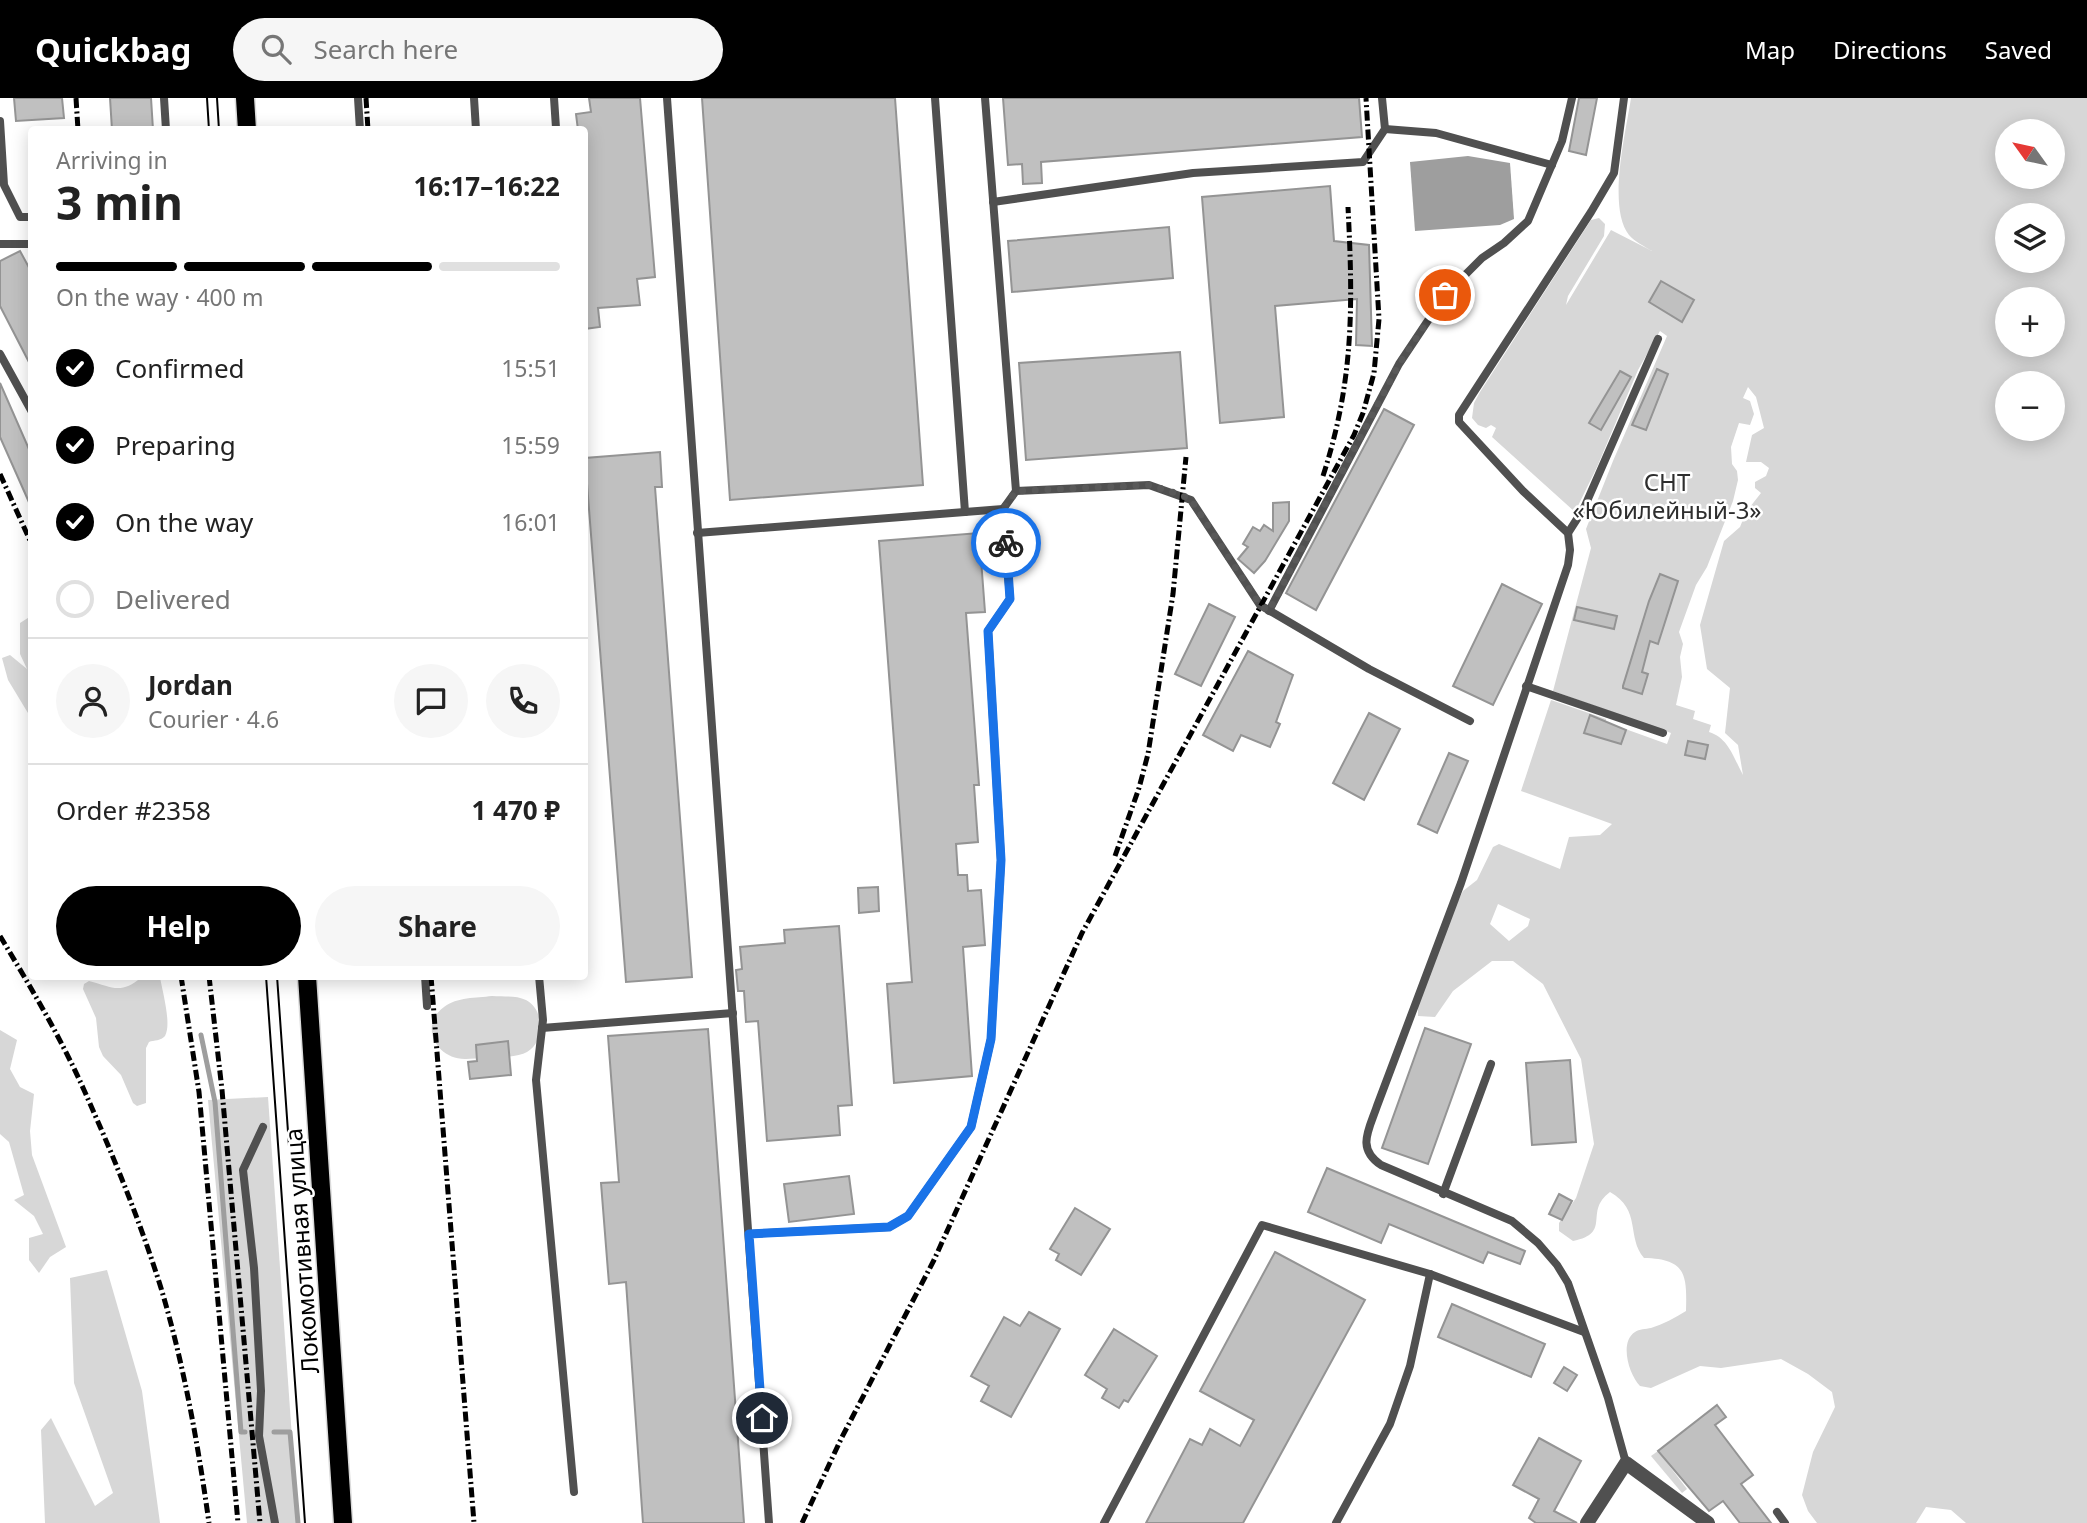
<!DOCTYPE html>
<meta charset="utf-8">
<style>
body{margin:0;font-family:"Noto Sans",sans-serif;background:#f6f6f6;color:#222;height:100vh;display:flex;flex-direction:column;font-size:26px;white-space:nowrap}
*{box-sizing:border-box;margin:0}
p{font-size:23px;color:#767676}
.icon{flex:none;width:38px;height:38px;fill:none;stroke:currentColor;stroke-width:2;stroke-linecap:round;stroke-linejoin:round}
.map{position:relative;flex:1;overflow:hidden}
.details{position:absolute;left:28px;top:28px;width:560px;height:854px;display:flex;flex-direction:column;background:#fff;border-radius:7px;box-shadow:0 4px 18px #0003}
.details>*{flex:none}
.needle{width:46px;rotate:303deg}
.buttons{position:absolute;left:1995px;top:21px;display:grid;gap:14px}
.buttons a{display:grid;place-items:center;width:70px;height:70px;border-radius:50%;background:#fff;box-shadow:0 4px 18px #0003;font-size:35px}
.pin{position:absolute;display:grid;place-items:center;width:60px;height:60px;color:#fff;margin:-30px;border:4px solid #fff;border-radius:50%;box-shadow:0 2px 7px #0007}
.courier{position:absolute;display:grid;place-items:center;width:70px;height:70px;margin:-35px;border:5px solid #1a73e8;border-radius:50%;background:#fff;color:#222;box-shadow:0 2px 9px #0007}
.overview em{font-style:normal;font-weight:700}
.overview div{display:flex;flex-direction:column-reverse}
.overview{display:flex;align-items:center;justify-content:space-between;height:119px;padding:0 28px}
h1{font-size:46px;font-weight:700;line-height:52px}
.bar{display:grid;grid-template-columns:repeat(4,1fr);gap:10px 7px;align-content:center;height:84px;padding:0 28px}
.bar i{height:9px;border-radius:5px;background:#e0e0e0}
.bar .on{background:#000}
.bar p{grid-column:span 4}
.line{display:flex;align-items:center;gap:18px;padding:0 28px;border-top:2px solid #e0e0e0}
.line div{flex:1}
.round{display:grid;place-items:center;flex:none;width:74px;height:74px;border-radius:37px;background:#f6f6f6}
ol{padding:0 28px;list-style:none}
li{display:flex;align-items:center;gap:21px;height:77px}
li p{margin-inline-start:auto}
li .icon{padding:7px;border-radius:50%;background:#000;color:#fff;stroke-width:4}
li:last-child{color:#767676}
li i{width:38px;height:38px;border:4px solid #e0e0e0;border-radius:50%}
.action{display:flex;gap:14px;margin-top:auto;padding:14px 28px}
.action a{flex:1;height:80px;border-radius:42px;background:#000;color:#fff;font-size:28px;font-weight:700;line-height:80px;text-align:center}
.action a+a{background:#f6f6f6;color:#222}
header{display:flex;align-items:center;gap:42px;box-sizing:border-box;height:98px;padding:0 35px;background:#000;color:#fff}
header strong{font-size:33px}
nav{display:flex;gap:38px;margin-inline-start:auto;font-size:24px}
.search{width:490px;height:63px;background:#f6f6f6;display:flex;align-items:center;gap:18px;box-sizing:border-box;padding:0 24px;border-radius:38px;color:#767676;font-size:26px}
.map>svg:first-child{display:block}
</style>
<header>
<strong>Quickbag</strong>
<div class="search"><svg class="icon" aria-label="search" viewBox="0 0 24 24"><circle cx="10" cy="10" r="6"/><path d="M15 15l6 6"/></svg>Search here</div>
<nav><a>Map</a><a>Directions</a><a>Saved</a></nav>
</header>
<div class="map">
<svg width="2087" height="1425" viewBox="0 0 2087 1425">
<rect width="100%" height="100%" fill="#fff"/>
<g fill="#d7d7d7" fill-rule="evenodd">
<path d="M1631 0H2087V1425H1966L1951 1412 1926 1409 1916 1425H1817L1808 1413 1802 1397 1813 1354 1835 1309 1832 1294 1808 1276 1781 1261 1721 1270 1700 1268 1651 1290 1640 1288C1629 1277 1619 1244 1635 1234 1639 1231 1646 1231 1651 1230 1663 1226 1675 1220 1686 1213 1687 1176 1686 1161 1644 1160 1626 1139 1642 1112 1610 1094 1583 1114 1613 1135 1573 1143L1559 1133V1125L1576 1100 1594 1046 1581 961 1543 886 1513 863H1492L1453 893 1435 919 1418 918V901L1458 803 1463 793 1477 782 1493 749 1499 746 1560 771 1569 739 1600 737 1612 726 1521 693 1551 602 1606 621V624L1667 646 1671 635 1553 593 1591 450 1586 431 1613 363 1667 238 1660 233 1638 272 1597 369 1575 414 1492 339 1496 330 1491 327 1486 330 1478 327 1472 320 1474 305 1480 294 1591 122 1599 120 1605 126 1604 138 1568 198 1566 207 1611 132 1652 153C1644 148 1635 144 1629 137 1607 109 1626 34 1631 0ZM2007 33H2053V79H2007ZM2007 117H2053V163H2007ZM2007 201H2053V247H2007ZM2007 285H2053V331H2007ZM1748 289 1756 299 1764 330 1752 337 1746 364H1761L1769 370 1766 378 1755 384V390L1761 395 1746 414 1740 429 1724 443 1700 527 1707 571 1730 590 1725 635 1738 647 1743 677C1734 661 1729 640 1709 634L1711 627 1693 621 1695 613 1676 607 1682 579 1680 559 1683 546 1679 534 1696 487 1707 469 1733 403 1738 382 1737 373 1732 366 1731 349 1739 325 1750 327 1754 316 1750 303 1743 300ZM1498 806 1530 821 1528 828 1509 843 1490 826Z"/>
<path d="M31 518H32L31 620 8 582 2 560 10 557 27 571 20 556V525Z"/>
<path d="M142 879H160C162 892 172 926 165 938 161 943 154 942 149 944L146 950V1005L137 1008 133 1005 121 977 103 958 99 949 96 920 83 891 84 886 89 883C113 889 120 897 142 879Z"/>
<path d="M492 898C503 899 516 897 526 902 544 911 546 943 527 954 514 961 482 960 466 961 437 962 418 928 444 909 457 899 476 900 492 898Z"/>
<path d="M0 932 17 942 10 971 20 989 34 996 30 1033 32 1057 66 1149 50 1159 39 1175 29 1162V1140L43 1136 34 1118 14 1102 24 1097 9 1044 0 1036Z"/>
<path d="M268 999 298 1425H247L208 1002Z"/>
<path d="M107 1172 142 1293 160 1425H45L41 1332 51 1320 95 1408 113 1395 74 1285 70 1180Z"/>
<path d="M1658 1353 1687 1391 1682 1395 1651 1358Z"/>
</g>
<path fill="#9e9e9e" d="M1468 58 1510 65 1514 121 1500 127 1415 133 1410 64Z"/>
<g fill="none" stroke-linecap="round" stroke-linejoin="round">
<g stroke="#9e9e9e" stroke-width="5">
<path d="M201 937 215 1004 241 1334H245"/>
<path d="M274 1334H290L298 1425"/>
</g>
</g>
<g fill="#c0c0c0" stroke="#949494" stroke-width="2">
<path d="M14 0H62L64 20 16 23Z"/>
<path d="M110 0H151L153 32H112Z"/>
<path d="M589 0H640L655 179 637 181 640 207 598 210 600 229 584 231V32H578L576 16 591 14Z"/>
<path d="M702 0H895L923 387 730 402Z"/>
<path d="M1003 0H1359L1362 39 1041 64 1042 85 1023 86 1022 66 1008 67Z"/>
<path d="M1579 0H1597L1586 57 1569 53Z"/>
<path d="M1330 88 1334 143 1369 147 1372 248 1356 247 1357 201 1275 208 1284 319 1220 325 1202 99Z"/>
<path d="M1169 129 1173 180 1012 194 1008 143Z"/>
<path d="M20 153 32 175V270L0 208V163Z"/>
<path d="M1661 183 1694 202 1682 224 1649 204Z"/>
<path d="M1180 254 1187 350 1026 362 1019 265Z"/>
<path d="M1657 271 1668 276 1646 332 1632 327Z"/>
<path d="M1620 273 1631 279 1601 332 1589 325Z"/>
<path d="M0 285 32 358V411L0 339Z"/>
<path d="M1384 311 1414 327 1316 512 1286 495Z"/>
<path d="M660 354 662 389H655L692 879 626 884 585 360Z"/>
<path d="M1289 404V423L1265 463 1254 475 1238 461 1248 449 1243 446 1253 429 1260 433 1264 427 1273 433V405Z"/>
<path d="M979 435 985 514 966 515 979 687H974L978 744 956 746 958 777H967L968 793 981 792 985 847 963 849 972 978 894 985 887 886 912 884 879 443Z"/>
<path d="M1660 476 1678 483 1658 546 1650 543 1642 574 1648 576 1642 596 1623 590V588L1649 503Z"/>
<path d="M1502 486 1542 506 1493 607 1453 588Z"/>
<path d="M1209 506 1235 519 1201 588 1175 576Z"/>
<path d="M1577 509 1617 518 1614 531 1574 522Z"/>
<path d="M1248 553 1293 577 1276 624 1280 626 1270 649 1241 637 1233 653 1203 637Z"/>
<path d="M1369 615 1400 631 1364 702 1333 685Z"/>
<path d="M1590 617 1626 632 1621 646 1584 635Z"/>
<path d="M1688 643 1708 647 1705 661 1685 657Z"/>
<path d="M1449 655 1468 663 1437 735 1418 726Z"/>
<path d="M878 789 879 813 859 815 858 790Z"/>
<path d="M839 828 852 1007 838 1008 840 1037 767 1043 758 923 746 924 744 893H738L736 872 742 871 740 849 785 845 784 832Z"/>
<path d="M1425 930 1471 946 1428 1066 1382 1050Z"/>
<path d="M708 931 744 1425H643L626 1184 609 1186 601 1085 619 1084 608 938Z"/>
<path d="M508 943 511 977 470 981 468 964 477 963 476 947Z"/>
<path d="M1570 962 1576 1044 1532 1047 1526 965Z"/>
<path d="M1327 1070 1525 1153 1520 1166 1488 1154 1483 1165 1389 1126 1381 1145 1308 1114Z"/>
<path d="M849 1078 854 1116 789 1124 784 1086Z"/>
<path d="M1559 1096 1572 1103 1562 1122 1549 1116Z"/>
<path d="M1075 1110 1110 1131 1081 1177 1056 1162 1059 1156 1050 1151Z"/>
<path d="M1275 1154 1365 1202 1243 1425H1146L1190 1341 1202 1347 1210 1331 1240 1348 1254 1322 1200 1293Z"/>
<path d="M1452 1206 1545 1246 1531 1279 1438 1239Z"/>
<path d="M1029 1214 1060 1231 1011 1319 981 1303 989 1288 971 1278 1004 1219 1020 1228Z"/>
<path d="M1114 1231 1157 1258 1128 1304 1124 1302 1119 1310 1102 1300 1107 1291 1085 1277Z"/>
<path d="M1564 1269 1577 1277 1567 1293 1554 1285Z"/>
<path d="M1717 1307 1726 1319 1715 1327 1753 1377 1741 1386 1771 1425H1740L1723 1403 1709 1413 1658 1353Z"/>
<path d="M1539 1340 1581 1363 1554 1413 1577 1425H1536L1529 1420 1539 1401 1513 1387Z"/>
</g>
<g fill="none" stroke-linecap="round" stroke-linejoin="round">
<g stroke="#dbdbdb" stroke-width="21">
<g id="primary">
<path d="M245 0 247 32"/>
<path d="M307 878 343 1425"/>
</g>
</g>
<g stroke="#505050" stroke-width="8">
<path d="M164 0 166 32"/>
<path d="M358 0 360 32"/>
<path d="M474 0 476 32"/>
<path d="M554 0 556 30"/>
<path d="M667 0 769 1425"/>
<path d="M935 0 965 414"/>
<path d="M985 0 1016 393"/>
<path d="M1624 0 1614 75 1591 114 1459 317V324L1523 393 1568 435 1570 452 1568 467 1461 785 1377 1008C1369 1032 1356 1050 1381 1067L1512 1123 1538 1145 1557 1167 1568 1185 1608 1300 1626 1365"/>
<path d="M0 23 4 87 20 119H32"/>
<path d="M1385 31 1436 35 1552 67"/>
<path d="M993 104 1193 75 1363 64 1385 31 1382 0"/>
<path d="M0 146H32"/>
<path d="M0 256 32 314"/>
<path d="M697 435 1003 411"/>
<path d="M1568 435 1584 410 1658 241"/>
<path d="M1269 513 1399 266 1445 197 1482 160 1504 145 1528 123 1562 43 1572 0"/>
<path d="M1526 588 1663 635"/>
<path d="M425 878 427 908"/>
<path d="M539 878 543 922 536 982 574 1394"/>
<path d="M542 930 733 915"/>
<path d="M263 1029 243 1072 254 1170 261 1293 259 1338 275 1425"/>
<path d="M1443 1096 1491 966"/>
<path d="M749 1136 889 1129 908 1118 971 1029 991 941 1001 762 988 533 1010 501 1003 411 1016 393 1149 387 1191 402 1260 507 1369 571 1470 623"/>
<path d="M1777 1414 1785 1425"/>
<path d="M1104 1425 1262 1127 1430 1176 1584 1234"/>
<path d="M1336 1425 1390 1326 1410 1268 1430 1176"/>
</g>
<path stroke="#505050" stroke-width="14" d="M1587 1425 1626 1365 1708 1425"/>
<use href="#primary" stroke="#000" stroke-width="18"/>
<g stroke="#000" stroke-width="2">
<path d="M207 0 209 32"/>
<path d="M217 0 219 32"/>
<path d="M266 878 305 1425"/>
<path d="M277 878 289 1048"/>
</g>
<g stroke="#000" stroke-width="5" stroke-dasharray="10 3.5 2 3.5" stroke-linecap="butt">
<path d="M76 0 78 32"/>
<path d="M366 0 368 32"/>
<path d="M0 376 32 447"/>
<path d="M1323 378C1354 282 1353 208 1348 109"/>
<path d="M1115 758 1139 690 1148 656 1173 496 1186 359"/>
<path d="M0 838C30 888 60 938 84 992 113 1057 140 1123 161 1190 184 1267 198 1346 209 1425"/>
<path d="M181 878 199 994 238 1425"/>
<path d="M209 878 222 992 260 1425"/>
<path d="M431 878 474 1425"/>
<path d="M802 1425 841 1341 934 1162 1082 835 1354 337 1363 315 1374 275 1379 221 1366 0"/>
</g>
</g>
<g fill="none" stroke-linecap="round" stroke-linejoin="round">
<path stroke="#595959" stroke-width="7" stroke-dasharray="0 12.6" d="M1006 445 1003 411 1016 393 1149 387 1182 397 1191 402 1260 507 1269 513 1399 266 1445 197"/>
<path stroke="#1a73e8" stroke-width="9" d="M762 1320 749 1136 889 1129 908 1118 971 1029 991 941 1001 762 988 533 1010 501 1006 445"/>
</g>
<g text-anchor="middle" dominant-baseline="central" stroke-width="5" stroke-linejoin="round" paint-order="stroke">
<g font-size="24" fill="#2e2e2e" stroke="#fff">
<text x="1667" y="383">СНТ<tspan x="1667" dy="28">«Юбилейный-3»</tspan></text>
</g>
<g font-size="24" fill="#000" stroke="#fff">
<text transform="translate(301 1153) rotate(-94)">Локомотивная улица</text>
</g>
</g>
</svg>
<div class="buttons">
<a><svg class="needle" viewBox="-14 -14 28 28"><path d="M0-13l5 13h-10z" fill="#e53935"/><path d="M0 13l5-13h-10z" fill="#767676"/></svg></a>
<a><svg class="icon" aria-label="layers" viewBox="0 0 24 24"><path d="M12 4l9 5-9 5-9-5zM3 14l9 5 9-5"/></svg></a>
<a>+</a>
<a>−</a>
</div>
<div class="pin" style="left:1445px;top:197px;background:#ea580c"><svg class="icon" aria-label="bag" viewBox="0 0 24 24"><path d="M5 8h14l-1 12H6zM9 8a3 3 0 0 1 6 0"/></svg></div>
<div class="pin" style="left:762px;top:1320px;background:#1f2937"><svg class="icon" aria-label="home" viewBox="0 0 24 24"><path d="M3 11l9-7 9 7M6 9v11h12V9"/></svg></div>
<div class="courier" style="left:1006px;top:445px"><svg class="icon" aria-label="bike" viewBox="0 0 24 24"><circle cx="6" cy="16" r="4"/><circle cx="18" cy="16" r="4"/><path d="M6 16l4-8h5l3 8M10 8l3 8H6M13 5h3"/></svg></div>
<section class="details">
<div class="overview"><div><h1>3 min</h1><p>Arriving in</p></div><em>16:17–16:22</em></div>
<div class="bar"><i class="on"></i><i class="on"></i><i class="on"></i><i></i><p>On the way · 400 m</p></div>
<ol>
<li><svg class="icon" aria-label="check" viewBox="0 0 24 24"><path d="M5 12l5 5 9-10"/></svg>Confirmed<p>15:51</p></li>
<li><svg class="icon" aria-label="check" viewBox="0 0 24 24"><path d="M5 12l5 5 9-10"/></svg>Preparing<p>15:59</p></li>
<li><svg class="icon" aria-label="check" viewBox="0 0 24 24"><path d="M5 12l5 5 9-10"/></svg>On the way<p>16:01</p></li>
<li><i></i>Delivered</li>
</ol>
<div class="line" style="height:126px"><a class="round"><svg class="icon" aria-label="person" viewBox="0 0 24 24"><circle cx="12" cy="8" r="4"/><path d="M4 21q1-7 8-7t8 7"/></svg></a><div><b>Jordan</b><p>Courier · 4.6</p></div><a class="round"><svg class="icon" aria-label="chat" viewBox="0 0 24 24"><path d="M4 5h16v11H9l-5 4z"/></svg></a><a class="round"><svg class="icon" aria-label="phone" viewBox="0 0 24 24"><path d="M5 4h4l2 5-3 2q2 4 5 5l2-3 5 2v4C11 20 4 13 5 4z"/></svg></a></div>
<div class="line" style="height:91px"><div>Order #2358</div><b>1 470 ₽</b></div>
<div class="action"><a>Help</a><a>Share</a></div>
</section>
</div>
